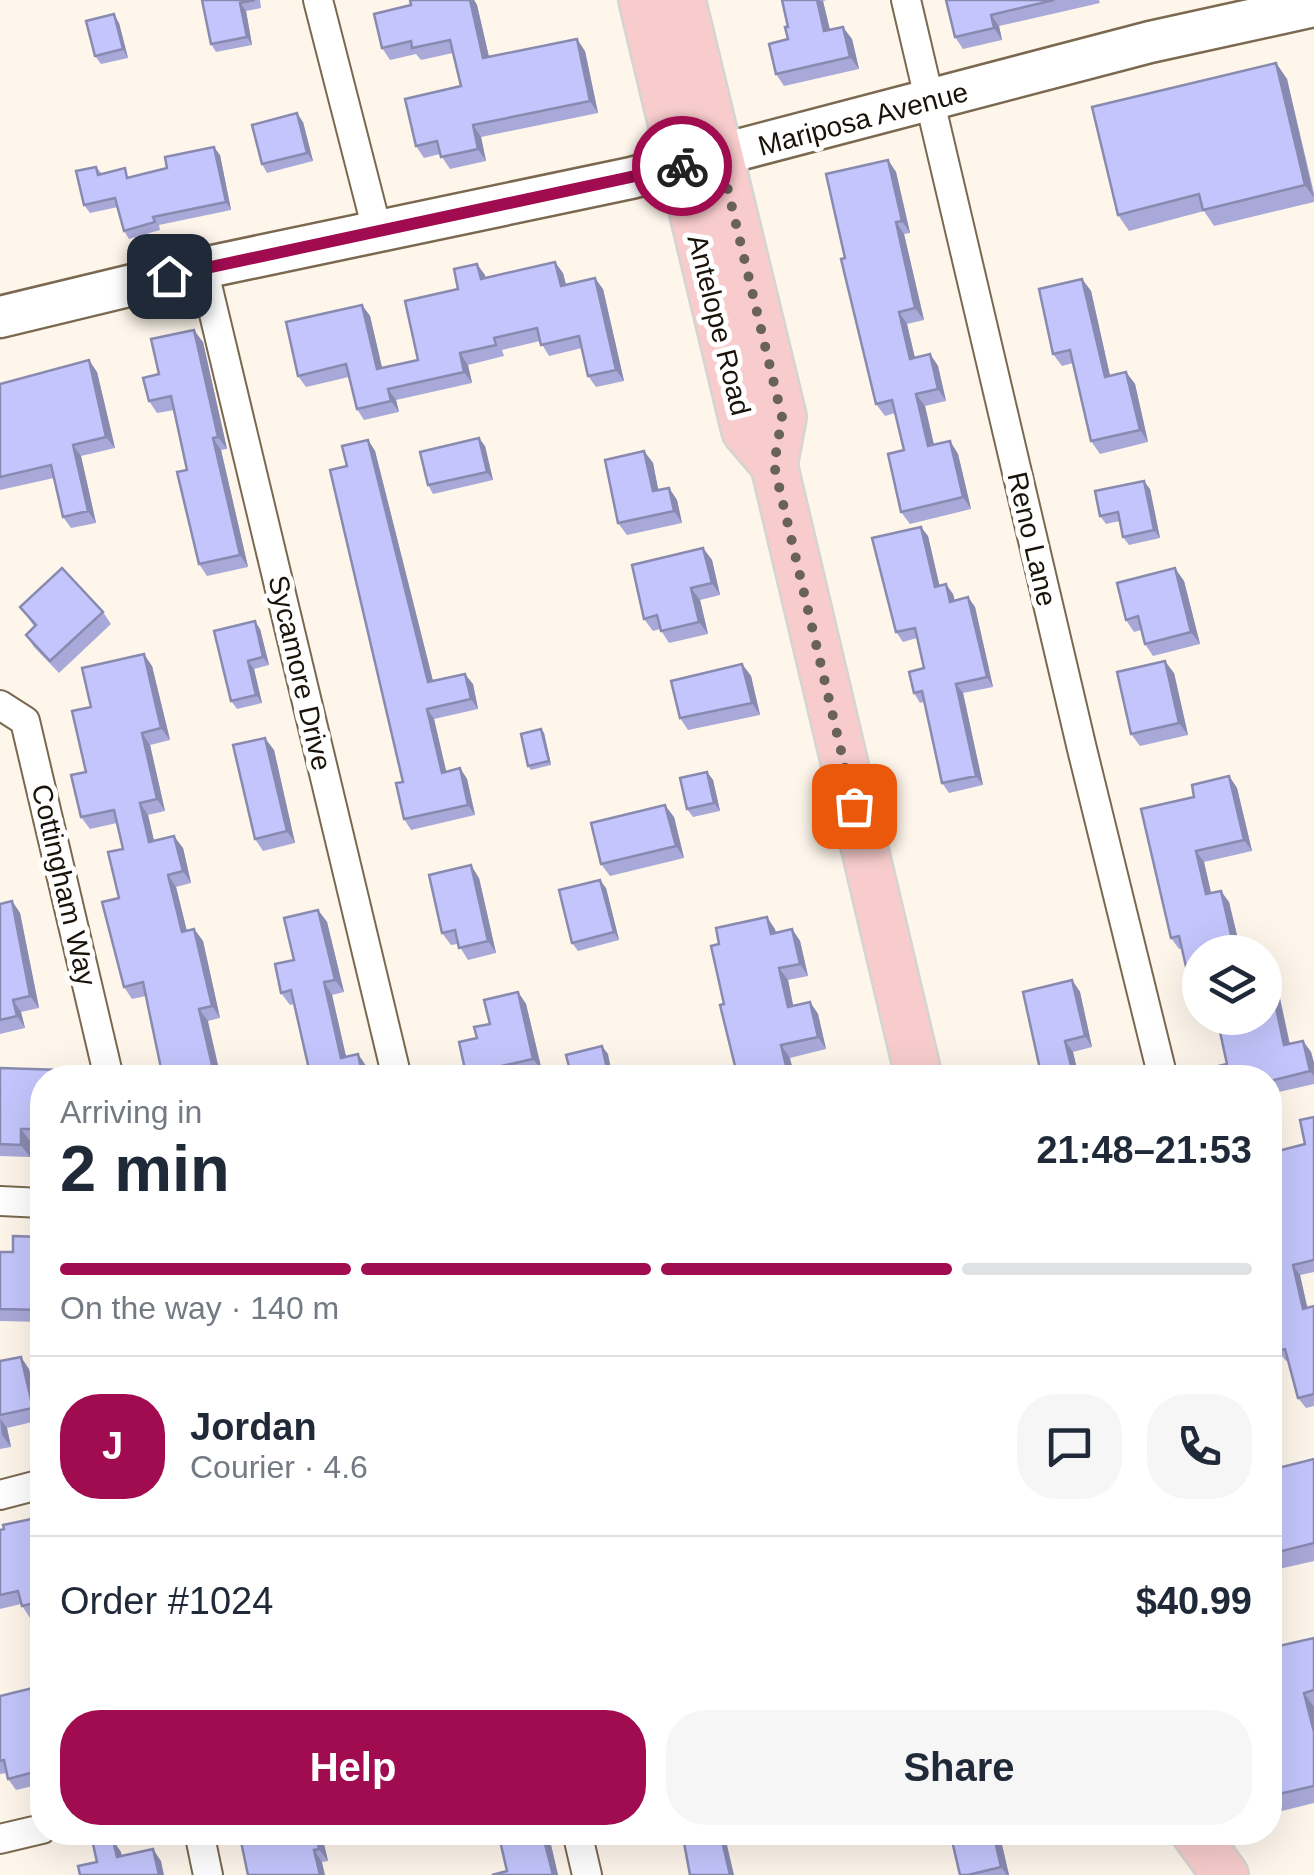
<!DOCTYPE html>
<meta charset="utf-8">
<style>
body{margin:0;font-family:Helvetica,sans-serif;background:#f6f6f7;color:#1f2937;height:100vh;display:flex;flex-direction:column;font-size:38px;white-space:nowrap}
*{box-sizing:border-box;margin:0}
p{font-size:32px;color:#747a83}
.icon{flex:none;width:55px;height:55px;fill:none;stroke:currentColor;stroke-width:2;stroke-linecap:round;stroke-linejoin:round}
.map{position:relative;flex:1;overflow:hidden}
.details{position:absolute;left:30px;top:1065px;width:1252px;height:780px;display:flex;flex-direction:column;background:#fff;border-radius:40px;box-shadow:0 10px 40px #0002}
.details>*{flex:none}
.tools{position:absolute;left:1182px;top:935px;display:grid;gap:20px}
.tools a{display:grid;place-items:center;width:100px;height:100px;border-radius:50%;background:#fff;box-shadow:0 10px 40px #0002;font-size:50px}
.pin{position:absolute;display:grid;place-items:center;width:85px;height:85px;color:#fff;margin:-42px;border-radius:20px;box-shadow:0 5px 15px #0006}
.courier{position:absolute;display:grid;place-items:center;width:100px;height:100px;margin:-50px;border:8px solid #a10c50;border-radius:50%;background:#fff;color:#222;box-shadow:0 2px 12px #0007}
.headline em{font-style:normal;font-weight:700}
.headline div{display:flex;flex-direction:column-reverse}
.headline{display:flex;align-items:center;justify-content:space-between;height:170px;padding:0 30px}
h1{font-size:65px;font-weight:700;line-height:75px}
.bar{display:grid;grid-template-columns:repeat(4,1fr);gap:15px 10px;align-content:center;height:120px;padding:0 30px}
.bar i{height:12px;border-radius:8px;background:#e0e1e3}
.bar .on{background:#a10c50}
.bar p{grid-column:span 4}
.line{display:flex;align-items:center;gap:25px;padding:0 30px;border-top:2px solid #e0e1e3}
.line div{flex:1}
.round{display:grid;place-items:center;flex:none;width:105px;height:105px;border-radius:40px;background:#f6f6f7}
.primary-button{display:flex;gap:20px;margin-top:auto;padding:20px 30px}
.primary-button a{flex:1;height:115px;border-radius:40px;background:#a10c50;color:#fff;font-size:40px;font-weight:700;line-height:115px;text-align:center}
.primary-button a+a{background:#f6f6f7;color:#1f2937}
.map>svg:first-child{display:block}
</style>
<div class="map">
<svg width="1314" height="1875" viewBox="0 0 1314 1875">
<rect width="100%" height="100%" fill="#fef6eb"/>
<g fill="none" stroke-linecap="round" stroke-linejoin="round">
<g stroke="#7a694f" stroke-width="32">
<g id="street">
<path d="M318 0 377 230"/>
<path d="M906 0 1082 749 1163 1078"/>
<path d="M203 268 397 1078"/>
<path d="M0 705 25 721 109 1078"/>
<path d="M0 1201 42 1203"/>
<path d="M0 1495 42 1484"/>
<path d="M199 1832 208 1875"/>
<path d="M577 1832 587 1875"/>
<path d="M0 1839 42 1829"/>
</g>
</g>
<g stroke="#7a694f" stroke-width="45">
<path id="secondary" d="M0 317 203 268 631 178 1150 42 1314 6"/>
</g>
<g stroke="#d5d4d3" stroke-width="50">
<g id="primary">
<path d="M642 0 745 431 774 465"/>
<path d="M682 0 783 417 774 465 919 1078"/>
<path d="M1194 1832 1225 1875"/>
</g>
</g>
<use href="#street" stroke="#fff" stroke-width="28"/>
<use href="#secondary" stroke="#fff" stroke-width="40"/>
<use href="#primary" stroke="#f8cccd" stroke-width="45"/>
</g>
<g fill="#a9a9d9">
<path d="M202 0H260L261 8 246 11 252 45 216 52 211 44Z"/>
<path d="M410 0H474L477 5 489 57 585 51 598 113 481 137 486 161 450 169 440 154 424 158 416 146 461 86 453 53 421 60 416 54 390 60 382 48 411 5Z"/>
<path d="M782 0H827L823 1 830 30 852 39 859 69 784 86 776 74 788 39V27Z"/>
<path d="M946 0H1099L1100 3 999 26 1002 40 963 49 955 37Z"/>
<path d="M119 23 128 58 101 64 95 56Z"/>
<path d="M1276 63 1287 79 1314 193V202L1214 226 1204 211 1129 231 1118 215Z"/>
<path d="M303 122 313 161 267 173 262 164Z"/>
<path d="M220 155 231 210 159 225 160 230 129 239 124 231 118 207 90 213 84 205 96 167 102 174 131 177Z"/>
<path d="M888 160 896 172 910 233 904 234 924 320 907 324 915 358 930 354 938 366 946 401 925 406 934 445 950 441 958 454 971 509 910 524 901 512 904 450 895 413 885 416 876 404 845 258Z"/>
<path d="M477 264 485 278 563 273 566 285 603 289 624 381 596 387 588 376 582 348 549 356 540 341 502 350 504 356 468 365 472 383 396 400 399 412 364 420 357 409 349 377 306 387 298 376 362 305 370 316 382 368 418 360 458 289Z"/>
<path d="M1082 279 1091 291 1110 376 1126 372 1135 384 1148 442 1100 454 1091 441 1073 363 1062 366 1053 354Z"/>
<path d="M203 342 227 449 221 450 248 567 207 576 199 564 187 470 174 410 157 413 149 401 159 374Z"/>
<path d="M97 372 115 448 81 456 96 523 71 528 63 517 54 478 0 490V384Z"/>
<path d="M368 440 375 451 433 681 473 684 478 709 434 719 446 772 460 768 467 779 475 815 411 830 404 819 403 782 347 466Z"/>
<path d="M485 446 493 480 433 494 428 485Z"/>
<path d="M644 451 653 463 658 490 669 488 677 500 682 523 627 535 618 523Z"/>
<path d="M1150 489 1160 538 1129 545 1123 537 1120 521 1106 524 1100 516Z"/>
<path d="M928 536 939 586 953 594 955 601 968 597 975 607 993 687 963 693 983 785 949 793 942 783 924 702 920 703 914 693 924 668 917 638 903 642 896 632Z"/>
<path d="M703 548 712 560 720 595 700 600 708 634 669 643 660 629 653 631 644 619Z"/>
<path d="M1184 581 1200 644 1153 656 1145 644 1141 630 1134 632 1126 620Z"/>
<path d="M20 607 103 612 111 624 59 673 34 647 26 635 34 626Z"/>
<path d="M260 629 269 665 254 669 262 703 237 709 231 701Z"/>
<path d="M742 664 751 676 760 715 688 730 680 718Z"/>
<path d="M152 666 170 740 150 745 165 811 148 815 154 841 183 848 191 883 176 887 187 931 194 929 203 941 220 1018 208 1021 162 1073 146 996 132 999 124 987 119 898 123 849 117 823 90 829 81 817 91 707Z"/>
<path d="M1174 673 1188 735 1140 746 1131 734Z"/>
<path d="M541 729 544 733 551 765 531 770 528 766Z"/>
<path d="M274 750 295 843 263 851 255 839Z"/>
<path d="M707 772 713 780 720 811 693 817 687 809Z"/>
<path d="M1229 776 1237 788 1252 851 1204 862 1211 893 1229 902 1241 952H1200V1007L1193 997 1182 948 1179 949 1171 938 1194 797Z"/>
<path d="M674 817 684 858 610 876 601 864Z"/>
<path d="M479 878 496 953 468 960 458 944 451 945 442 933Z"/>
<path d="M606 888 619 940 578 951 572 943Z"/>
<path d="M12 901 20 913 39 1008 21 1012 25 1028 0 1034V904Z"/>
<path d="M318 910 327 922 344 992 332 995 346 1056 358 1054 366 1066 311 1078 294 1004 290 1005 281 993 294 960Z"/>
<path d="M767 917 776 933 792 929 800 941 808 976 788 980 793 1006 810 1002 818 1014 826 1049 790 1058 724 1004 719 944Z"/>
<path d="M1273 966 1290 1044 1303 1041 1311 1052 1314 1063V1084L1270 1094V1078L1227 1064Z"/>
<path d="M1072 980 1080 992 1092 1047 1073 1052 1079 1078H1042Z"/>
<path d="M518 992 526 1004 542 1071 512 1078H469L466 1074 477 1038Z"/>
<path d="M0 1068 42 1078V1141H30V1157L0 1156Z"/>
<path d="M1314 1117V1272L1300 1275 1307 1308 1314 1306V1406L1306 1408 1298 1398 1288 1360 1286 1361 1278 1351 1305 1144Z"/>
<path d="M42 1237V1322L0 1321V1252H13Z"/>
<path d="M0 1361 29 1369 41 1420 7 1428 11 1447 0 1449Z"/>
<path d="M1314 1459V1561L1270 1571V1470Z"/>
<path d="M41 1517 42 1519V1615L30 1618 21 1604 0 1609V1530Z"/>
<path d="M1314 1638V1803L1270 1814V1648Z"/>
<path d="M42 1680V1784L16 1790 8 1779 7 1773 0 1774V1696L37 1687Z"/>
<path d="M239 1832H321L328 1861 322 1862Z"/>
<path d="M479 1832H548L558 1875 507 1871 500 1841 488 1844Z"/>
<path d="M999 1832 1009 1875H960Z"/>
</g>
<g fill="#898ab0">
<path d="M470 0H474L477 5 492 70 483 58Z"/>
<path d="M817 0 823 1 833 43 824 31Z"/>
<path d="M240 3 246 11 252 45 247 37Z"/>
<path d="M114 14 119 23 128 58 123 49Z"/>
<path d="M991 15 999 26 1002 40 994 28Z"/>
<path d="M843 27 852 39 859 69 850 57Z"/>
<path d="M577 39 585 51 598 113 590 101Z"/>
<path d="M1276 63 1287 79 1314 198 1305 185Z"/>
<path d="M297 113 303 122 313 161 307 153Z"/>
<path d="M473 125 481 137 486 161 478 149Z"/>
<path d="M214 147 220 155 231 210 226 202Z"/>
<path d="M888 160 896 172 910 233 902 221Z"/>
<path d="M896 222 904 234 924 320 915 308Z"/>
<path d="M555 262 563 273 569 297 561 286Z"/>
<path d="M477 264 485 275 488 291 481 279Z"/>
<path d="M595 278 603 289 624 381 616 370Z"/>
<path d="M1082 279 1091 291 1113 389 1105 377Z"/>
<path d="M362 305 370 316 385 380 377 369Z"/>
<path d="M899 312 907 324 918 371 910 359Z"/>
<path d="M194 330 203 342 227 449 218 437Z"/>
<path d="M460 353 468 365 472 383 464 372Z"/>
<path d="M930 354 938 366 946 401 938 389Z"/>
<path d="M89 360 97 372 115 448 106 437Z"/>
<path d="M1126 372 1135 384 1148 442 1140 430Z"/>
<path d="M388 389 396 400 399 412 391 401Z"/>
<path d="M916 394 925 406 937 458 928 446Z"/>
<path d="M213 438 221 450 248 567 240 555Z"/>
<path d="M479 438 485 446 493 480 487 472Z"/>
<path d="M368 440 375 451 436 693 428 682Z"/>
<path d="M950 441 958 454 971 509 963 497Z"/>
<path d="M73 445 81 456 96 523 88 511Z"/>
<path d="M644 451 653 463 661 503 653 491Z"/>
<path d="M1144 481 1150 489 1160 538 1154 530Z"/>
<path d="M669 488 677 500 682 523 674 511Z"/>
<path d="M921 527 928 536 942 596 935 587Z"/>
<path d="M703 548 712 560 720 595 712 583Z"/>
<path d="M1175 568 1184 581 1200 644 1191 632Z"/>
<path d="M946 584 953 594 957 611 950 602Z"/>
<path d="M691 588 700 600 708 634 699 622Z"/>
<path d="M968 597 975 607 993 687 987 677Z"/>
<path d="M255 621 260 629 269 665 263 657Z"/>
<path d="M144 654 152 666 170 740 161 728Z"/>
<path d="M248 661 254 669 262 703 256 695Z"/>
<path d="M1165 661 1174 673 1188 735 1179 723Z"/>
<path d="M742 664 751 676 760 715 752 703Z"/>
<path d="M465 674 473 684 478 709 471 699Z"/>
<path d="M956 684 963 693 983 785 976 776Z"/>
<path d="M427 709 434 719 449 783 442 773Z"/>
<path d="M541 729 544 733 551 765 549 761Z"/>
<path d="M142 733 150 745 165 811 157 799Z"/>
<path d="M265 738 274 750 295 843 287 831Z"/>
<path d="M460 768 467 779 475 815 468 805Z"/>
<path d="M707 772 713 780 720 811 714 803Z"/>
<path d="M1229 776 1237 788 1252 851 1244 840Z"/>
<path d="M140 803 148 815 157 854 149 842Z"/>
<path d="M665 805 674 817 684 858 676 846Z"/>
<path d="M174 836 183 848 191 883 183 871Z"/>
<path d="M1196 851 1204 862 1214 906 1206 894Z"/>
<path d="M471 865 479 878 496 953 488 941Z"/>
<path d="M168 875 176 887 190 944 182 932Z"/>
<path d="M600 880 606 888 619 940 614 932Z"/>
<path d="M1221 891 1229 902 1241 952H1235Z"/>
<path d="M12 901 20 913 39 1008 30 996Z"/>
<path d="M318 910 327 922 344 992 335 980Z"/>
<path d="M767 917 775 929 779 946 771 934Z"/>
<path d="M194 929 203 941 220 1018 212 1006Z"/>
<path d="M792 929 800 941 808 976 800 964Z"/>
<path d="M1265 955 1273 966 1292 1056 1284 1045Z"/>
<path d="M779 968 788 980 796 1019 788 1007Z"/>
<path d="M1072 980 1080 992 1092 1047 1085 1036Z"/>
<path d="M324 982 332 995 349 1070 341 1058Z"/>
<path d="M518 992 526 1004 542 1071 533 1059Z"/>
<path d="M13 1000 21 1012 25 1028 17 1016Z"/>
<path d="M810 1002 818 1014 826 1049 818 1037Z"/>
<path d="M199 1009 208 1021 221 1078H215Z"/>
<path d="M1065 1041 1073 1052 1079 1078H1074Z"/>
<path d="M1303 1041 1311 1052 1314 1063V1076L1310 1071Z"/>
<path d="M781 1045 790 1058 795 1078H789Z"/>
<path d="M602 1046 608 1054 613 1078H609Z"/>
<path d="M358 1054 366 1066 369 1078H363Z"/>
<path d="M21 1129 30 1141V1157L21 1145Z"/>
<path d="M1293 1265 1300 1275 1310 1319 1303 1309Z"/>
<path d="M21 1357 29 1369 41 1420 33 1408Z"/>
<path d="M0 1418 7 1428 11 1447 2 1435Z"/>
<path d="M1304 1693 1314 1707V1733Z"/>
<path d="M315 1832H321L328 1861 319 1849Z"/>
<path d="M542 1832H548L558 1875H553Z"/>
<path d="M720 1832H724L734 1875H730Z"/>
<path d="M993 1832H999L1009 1875H1007L1001 1867Z"/>
<path d="M113 1840 121 1852 125 1869 117 1857Z"/>
<path d="M153 1849 161 1861 164 1875H159Z"/>
<path d="M314 1850 322 1862 325 1875H320Z"/>
</g>
<g fill="#c4c5fc" stroke="#898ab0" stroke-width="2.5">
<path d="M202 0H255L240 3 247 37 211 44Z"/>
<path d="M410 0H470L483 58 577 39 590 101 473 125 478 149 441 157 437 141 416 146 405 99 461 86 450 40 412 48 411 41 382 48 374 14 411 5Z"/>
<path d="M782 0H817L824 31 843 27 850 57 776 74 769 44 788 39 785 27H788Z"/>
<path d="M946 0H1054L991 15 994 28 955 37Z"/>
<path d="M114 14 123 49 95 56 86 21Z"/>
<path d="M1276 63 1305 185 1203 210 1199 194 1118 215 1092 107Z"/>
<path d="M297 113 307 153 262 164 252 125Z"/>
<path d="M214 147 226 202 153 217 155 222 124 231 115 198 84 205 76 171 96 167 98 175 125 168 127 178 167 168 165 157Z"/>
<path d="M888 160 902 221 896 222 915 308 899 312 910 359 930 354 938 389 916 394 928 446 950 441 963 497 901 512 888 454 904 450 892 400 876 404 841 259 845 258 826 174Z"/>
<path d="M555 262 561 286 595 278 616 370 588 376 579 336 541 345 537 328 494 338 496 345 460 353 464 372 388 389 391 401 357 409 346 364 298 376 286 322 362 305 377 369 418 360 405 301 458 289 454 269 477 264 481 279Z"/>
<path d="M1082 279 1105 377 1126 372 1140 430 1091 441 1070 350 1053 354 1039 289Z"/>
<path d="M194 330 218 437 213 438 240 555 199 564 177 472 187 470 171 396 149 401 143 378 159 374 151 339Z"/>
<path d="M89 360 106 437 73 445 88 511 63 517 51 465 0 477V384Z"/>
<path d="M479 438 487 472 428 485 420 452Z"/>
<path d="M368 440 428 682 465 674 471 699 427 709 442 773 460 768 468 805 404 819 396 783 403 782 330 470 347 466 342 446Z"/>
<path d="M644 451 653 491 669 488 674 511 618 523 605 460Z"/>
<path d="M1144 481 1154 530 1123 537 1118 512 1100 516 1095 491Z"/>
<path d="M921 527 935 587 946 584 950 602 968 597 987 677 956 684 976 776 942 783 922 691 914 693 909 672 924 668 915 628 896 632 872 538Z"/>
<path d="M703 548 712 583 691 588 699 622 661 631 657 615 644 619 632 565Z"/>
<path d="M62 568 103 612 50 661 26 635 36 625 20 607Z"/>
<path d="M1175 568 1191 632 1145 644 1138 616 1126 620 1117 583Z"/>
<path d="M255 621 263 657 248 661 256 695 231 701 214 631Z"/>
<path d="M144 654 161 728 142 733 157 799 140 803 149 842 174 836 183 871 168 875 182 932 194 929 212 1006 199 1009 215 1078H144L162 1073 143 982 124 987 102 902 119 898 108 852 123 849 114 810 81 817 71 775 86 772 72 711 91 707 82 668Z"/>
<path d="M1165 661 1179 723 1131 734 1117 672Z"/>
<path d="M742 664 752 703 680 718 671 681Z"/>
<path d="M541 729 549 761 528 766 521 734Z"/>
<path d="M265 738 287 831 255 839 233 745Z"/>
<path d="M707 772 714 803 687 809 680 778Z"/>
<path d="M1229 776 1244 840 1196 851 1206 894 1221 891 1235 952H1200V995L1193 997 1179 936 1171 938 1141 809 1194 797 1192 785Z"/>
<path d="M665 805 676 846 601 864 591 823Z"/>
<path d="M471 865 488 941 459 948 455 930 442 933 429 875Z"/>
<path d="M600 880 614 932 572 943 559 890Z"/>
<path d="M12 901 30 996 13 1000 17 1016 0 1020V904Z"/>
<path d="M318 910 335 980 324 982 341 1058 358 1054 363 1078H311L291 990 281 993 275 964 294 960 284 918Z"/>
<path d="M767 917 771 934 792 929 800 964 779 968 788 1007 810 1002 818 1037 781 1045 789 1078H738L720 1005 724 1004 711 946 719 944 716 928Z"/>
<path d="M1265 956 1284 1045 1303 1041 1310 1071 1270 1081V1078H1208L1206 1069 1227 1064 1217 1018H1265Z"/>
<path d="M1072 980 1085 1036 1065 1041 1074 1078H1042L1023 992Z"/>
<path d="M518 992 533 1059 466 1074 459 1042 477 1038 474 1027 490 1024 484 1000Z"/>
<path d="M602 1046 609 1078H572L566 1055Z"/>
<path d="M0 1068 62 1070V1078H42V1129H21V1145L0 1144Z"/>
<path d="M1314 1117V1260L1293 1265 1303 1309 1314 1306V1394L1298 1398 1285 1349 1278 1351 1270 1313V1153L1305 1144 1300 1120Z"/>
<path d="M13 1236 42 1237V1310L0 1309V1252H13Z"/>
<path d="M21 1357 33 1408 0 1415V1361Z"/>
<path d="M1314 1459V1543L1270 1554V1470Z"/>
<path d="M41 1517 42 1524V1601L22 1606 18 1591 0 1595V1530L4 1529 3 1525Z"/>
<path d="M1314 1638V1690L1304 1693 1314 1732V1786L1270 1796V1648Z"/>
<path d="M42 1680V1770L8 1779 4 1760 0 1761V1696L37 1687 36 1681Z"/>
<path d="M239 1832H315L319 1849 314 1850 320 1875H248Z"/>
<path d="M498 1832H542L553 1875H492L507 1871Z"/>
<path d="M682 1832H720L730 1875H690Z"/>
<path d="M950 1832H993L1001 1867 968 1875H960Z"/>
<path d="M113 1840 117 1857 153 1849 159 1875H80L78 1866 97 1862 93 1844Z"/>
</g>
<g fill="none" stroke-linecap="round" stroke-linejoin="round">
<path stroke="#686257" stroke-width="10" stroke-dasharray="0 18" d="M682 166 720 157 782 417 774 465 854 806"/>
<path stroke="#a10c50" stroke-width="12" d="M169 276 682 166"/>
</g>
<g text-anchor="middle" dominant-baseline="central" stroke-width="10" stroke-linejoin="round" paint-order="stroke">
<g font-size="28" fill="#181208" stroke="#fff">
<text transform="translate(863 119) rotate(-15)">Mariposa Avenue</text>
<text transform="translate(719 325) rotate(76)">Antelope Road</text>
<text transform="translate(1032 539) rotate(77)">Reno Lane</text>
<text transform="translate(300 673) rotate(77)">Sycamore Drive</text>
<text transform="translate(64 885) rotate(77)">Cottingham Way</text>
</g>
</g>
</svg>
<div class="tools">
<a><svg class="icon" aria-label="layers" viewBox="0 0 24 24"><path d="M12 4l9 5-9 5-9-5zM3 14l9 5 9-5"/></svg></a>
</div>
<div class="pin" style="left:854px;top:806px;background:#ea580c"><svg class="icon" aria-label="bag" viewBox="0 0 24 24"><path d="M5 8h14l-1 12H6zM9 8a3 3 0 0 1 6 0"/></svg></div>
<div class="pin" style="left:169px;top:276px;background:#1f2937"><svg class="icon" aria-label="home" viewBox="0 0 24 24"><path d="M3 11l9-7 9 7M6 9v11h12V9"/></svg></div>
<div class="courier" style="left:682px;top:166px"><svg class="icon" aria-label="bike" viewBox="0 0 24 24"><circle cx="6" cy="16" r="4"/><circle cx="18" cy="16" r="4"/><path d="M6 16l4-8h5l3 8M10 8l3 8H6M13 5h3"/></svg></div>
<section class="details">
<div class="headline"><div><h1>2 min</h1><p>Arriving in</p></div><em>21:48–21:53</em></div>
<div class="bar"><i class="on"></i><i class="on"></i><i class="on"></i><i></i><p>On the way · 140 m</p></div>
<div class="line" style="height:180px"><b class="round" style="background:#a10c50;color:#fff">J</b><div><b>Jordan</b><p>Courier · 4.6</p></div><a class="round"><svg class="icon" aria-label="chat" viewBox="0 0 24 24"><path d="M4 5h16v11H9l-5 4z"/></svg></a><a class="round"><svg class="icon" aria-label="phone" viewBox="0 0 24 24"><path d="M5 4h4l2 5-3 2q2 4 5 5l2-3 5 2v4C11 20 4 13 5 4z"/></svg></a></div>
<div class="line" style="height:130px"><div>Order #1024</div><b>$40.99</b></div>
<div class="primary-button"><a>Help</a><a>Share</a></div>
</section>
</div>
